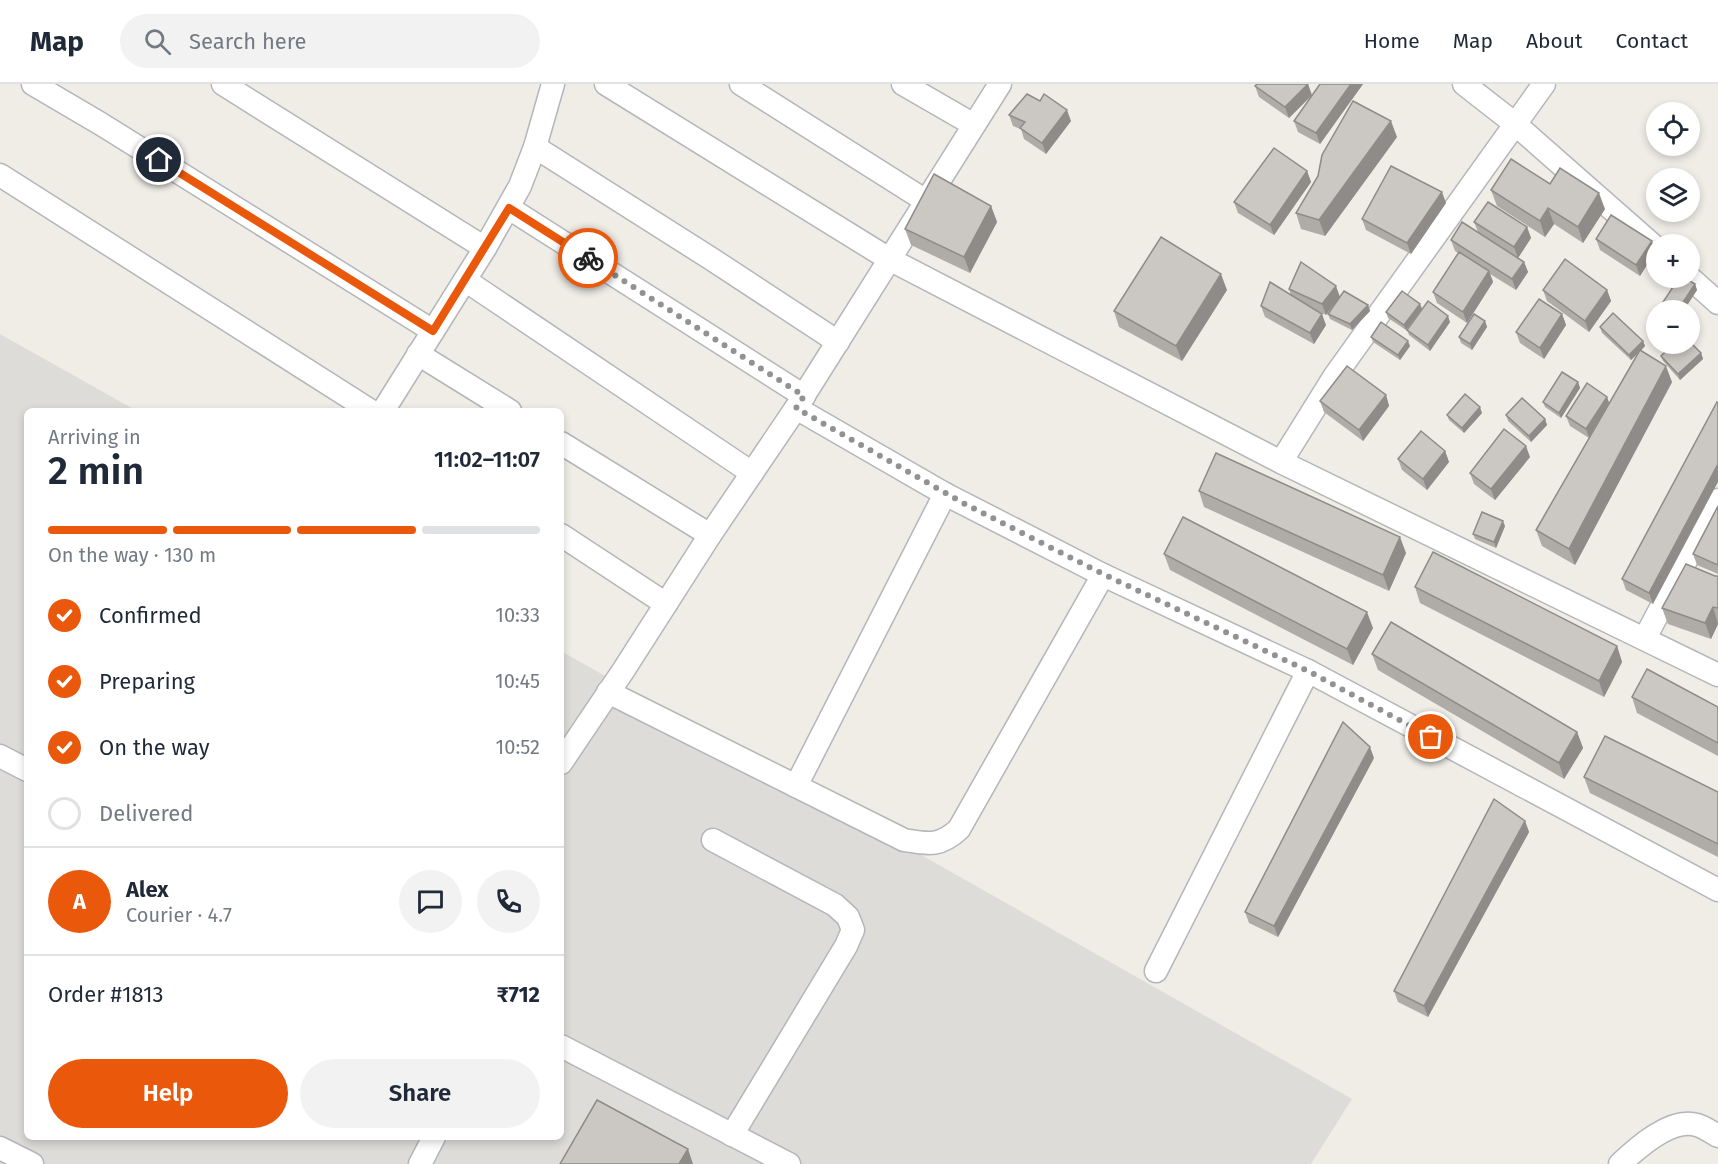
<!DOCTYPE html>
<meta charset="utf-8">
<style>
body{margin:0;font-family:"Fira Sans",sans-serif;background:#f2f2f3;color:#1f2937;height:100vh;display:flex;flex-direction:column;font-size:22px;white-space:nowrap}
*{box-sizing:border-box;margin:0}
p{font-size:20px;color:#747a83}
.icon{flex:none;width:33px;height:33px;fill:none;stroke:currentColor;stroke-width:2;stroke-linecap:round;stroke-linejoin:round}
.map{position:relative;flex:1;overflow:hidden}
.side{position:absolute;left:24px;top:324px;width:540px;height:732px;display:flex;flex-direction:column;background:#fff;border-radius:9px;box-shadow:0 3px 9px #0003}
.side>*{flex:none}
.fabs{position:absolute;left:1646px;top:18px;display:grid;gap:12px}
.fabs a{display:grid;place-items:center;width:54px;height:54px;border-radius:50%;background:#fff;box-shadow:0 3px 9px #0003;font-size:30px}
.pin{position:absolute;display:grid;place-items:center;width:51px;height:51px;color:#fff;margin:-26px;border:3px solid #fff;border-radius:50%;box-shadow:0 2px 6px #0007}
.courier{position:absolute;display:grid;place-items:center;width:60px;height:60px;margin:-30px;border:4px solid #ea580c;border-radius:50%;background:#fff;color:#222;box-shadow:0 2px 8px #0007}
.overview em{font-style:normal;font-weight:600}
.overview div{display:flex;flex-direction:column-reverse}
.overview{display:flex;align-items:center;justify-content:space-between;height:102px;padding:0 24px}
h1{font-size:39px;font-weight:600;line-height:45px}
.bar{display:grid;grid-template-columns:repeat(4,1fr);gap:9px 6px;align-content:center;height:72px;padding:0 24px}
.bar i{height:8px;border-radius:4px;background:#e0e1e3}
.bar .active{background:#ea580c}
.bar p{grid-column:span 4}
.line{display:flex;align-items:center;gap:15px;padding:0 24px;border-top:2px solid #e0e1e3}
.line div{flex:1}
.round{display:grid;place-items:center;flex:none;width:63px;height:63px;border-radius:32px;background:#f2f2f3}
ol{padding:0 24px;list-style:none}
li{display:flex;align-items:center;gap:18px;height:66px}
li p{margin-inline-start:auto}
li .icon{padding:6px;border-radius:50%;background:#ea580c;color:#fff;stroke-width:4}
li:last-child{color:#747a83}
li i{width:33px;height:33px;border:3px solid #e0e1e3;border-radius:50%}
.button{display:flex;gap:12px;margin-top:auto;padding:12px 24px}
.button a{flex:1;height:69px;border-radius:36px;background:#ea580c;color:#fff;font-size:24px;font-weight:600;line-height:69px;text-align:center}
.button a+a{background:#f2f2f3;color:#1f2937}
header{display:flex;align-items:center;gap:36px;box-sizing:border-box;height:84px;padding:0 30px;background:#fff;border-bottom:2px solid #e0e1e3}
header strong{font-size:28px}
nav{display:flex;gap:33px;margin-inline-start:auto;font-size:21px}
.search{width:420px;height:54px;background:#f2f2f3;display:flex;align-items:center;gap:15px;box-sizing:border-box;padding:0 21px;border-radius:33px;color:#747a83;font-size:22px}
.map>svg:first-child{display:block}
</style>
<header>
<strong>Map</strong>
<div class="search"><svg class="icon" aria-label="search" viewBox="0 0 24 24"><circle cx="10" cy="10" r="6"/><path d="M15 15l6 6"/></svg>Search here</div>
<nav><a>Home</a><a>Map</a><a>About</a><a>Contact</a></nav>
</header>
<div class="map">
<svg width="1718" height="1080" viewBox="0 0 1718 1080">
<rect width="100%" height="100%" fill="#efede6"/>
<path fill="#dedcd8" d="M0 250 137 327H27V1053H561V567L1352 1015 1311 1080H0Z"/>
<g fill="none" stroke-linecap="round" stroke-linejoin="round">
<g stroke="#b3b6ba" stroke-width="25">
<g id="street">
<path d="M33 0 101 40 433 247"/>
<path d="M223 0 485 164"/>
<path d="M606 0 889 175 1281 378 1718 591"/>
<path d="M741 0 926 117"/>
<path d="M903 0 974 41"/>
<path d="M1464 0 1514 39 1656 164"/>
<path d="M535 63 710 174 838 258"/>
<path d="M0 91 371 327"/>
<path d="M509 124 804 312"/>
<path d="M1689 193 1718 219"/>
<path d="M465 196 752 389"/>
<path d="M418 270 510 327"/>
<path d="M796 324 945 410 1103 491 1308 587 1718 806"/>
<path d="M383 327 485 164 520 102 535 63 553 0"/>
<path d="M561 359 710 451"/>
<path d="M1281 378 1334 293 1544 0"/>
<path d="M561 451 666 520"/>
<path d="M1645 554 1718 416"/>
<path d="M608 608 904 756C928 760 940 763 959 745L1103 491"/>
<path d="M0 672 27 686"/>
<path d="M561 679 623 587 710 451 796 324 1000 0"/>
<path d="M796 702 945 410"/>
<path d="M713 756 835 821 848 833 853 846 846 862 732 1051"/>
<path d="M1156 887 1308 587"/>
<path d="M561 962 789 1080"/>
<path d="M0 1064 32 1080"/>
<path d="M420 1080 434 1053"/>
<path d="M1620 1080C1637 1064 1671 1033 1697 1041 1704 1043 1711 1048 1718 1052"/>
</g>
</g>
<use href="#street" stroke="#fff" stroke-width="22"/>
</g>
<g fill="#afaba7">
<path d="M1320 0H1363L1320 60 1298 48 1294 37Z"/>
<path d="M1255 2 1312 11 1289 34 1259 13Z"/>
<path d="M1009 31 1071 37 1046 70 1024 55 1021 45 1013 42Z"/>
<path d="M1397 53 1325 152 1301 145 1296 129Z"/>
<path d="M1307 87 1311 98 1274 151 1238 129 1234 118Z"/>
<path d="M1550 100 1605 125 1583 159 1554 140 1545 153 1497 122 1491 106Z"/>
<path d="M1446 119 1411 170 1366 146 1362 135Z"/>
<path d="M991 122 997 138 970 189 911 161 905 145Z"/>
<path d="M1474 138 1527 143 1531 154 1518 174 1524 178 1528 188 1516 206 1490 190 1493 198 1467 239 1437 219 1433 208 1458 169 1455 167 1451 156 1478 148Z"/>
<path d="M1596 155 1655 168 1640 192 1600 166Z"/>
<path d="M1695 200 1697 206 1684 226H1670L1665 224 1663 218Z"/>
<path d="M1336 202 1326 231 1315 226 1326 241 1314 260 1265 233 1261 222 1291 211 1289 205Z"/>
<path d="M1227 206 1182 277 1119 243 1114 227Z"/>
<path d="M1543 206H1607L1611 217 1589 248 1547 217Z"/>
<path d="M1420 220 1422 225 1406 246 1388 234 1386 228Z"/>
<path d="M1368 221 1370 227 1352 246 1330 235 1328 230Z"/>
<path d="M1562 230 1566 241 1544 275 1520 259 1516 248Z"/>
<path d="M1485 237 1487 243 1472 266 1461 259 1459 253Z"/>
<path d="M1450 238 1430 267 1409 251 1407 246Z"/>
<path d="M1600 243 1643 257 1645 262 1641 267 1672 298 1575 481 1542 462 1536 446 1589 354 1570 342 1566 332 1607 313 1609 319 1637 270 1631 276 1602 249Z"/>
<path d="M1371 253 1410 262 1400 276 1373 258Z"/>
<path d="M1701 269 1703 275 1680 296 1663 277 1661 272Z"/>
<path d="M1578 298 1580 304 1561 334 1545 323 1543 318Z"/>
<path d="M1386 311 1389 322 1363 357 1324 328 1320 317Z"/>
<path d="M1718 319 1653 520 1626 506 1622 495Z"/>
<path d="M1482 329 1464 349 1449 336 1447 331Z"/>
<path d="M1506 331 1545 335 1547 341 1531 358 1508 337Z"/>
<path d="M1445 367 1449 378 1427 406 1402 386 1398 375Z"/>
<path d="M1530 373 1495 416 1474 400 1470 389Z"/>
<path d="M1199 407 1406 469 1389 507 1204 423Z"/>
<path d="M1718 422V490L1697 481 1693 470Z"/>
<path d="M1505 442 1496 464 1475 455 1473 450Z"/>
<path d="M1164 470 1373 544 1353 581 1170 486Z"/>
<path d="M1715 492H1718V540L1711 555 1668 540 1662 524Z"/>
<path d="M1415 503 1617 562 1622 578 1604 613 1420 519Z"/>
<path d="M1372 570 1577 648 1583 664 1564 695 1378 586Z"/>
<path d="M1632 613 1718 623V672L1637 629Z"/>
<path d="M1374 674 1278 853 1249 839 1245 828Z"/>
<path d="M1584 693 1718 708V773L1590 709Z"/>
<path d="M1525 737 1529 748 1428 933 1398 918 1394 907Z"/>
</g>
<g fill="#8e8b88">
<path d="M1308 0 1312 11 1289 34 1285 23Z"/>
<path d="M1351 0H1363L1320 60 1316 49Z"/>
<path d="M1067 26 1071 37 1046 70 1042 59Z"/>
<path d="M1391 37 1397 53 1325 152 1319 136Z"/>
<path d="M1307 87 1311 98 1274 151 1270 141Z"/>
<path d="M1442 108 1446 119 1411 170 1407 159Z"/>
<path d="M1599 109 1605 125 1583 159 1578 143Z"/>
<path d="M991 122 997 138 970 189 964 173Z"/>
<path d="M1548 124 1554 140 1545 153 1540 137Z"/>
<path d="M1527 143 1531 154 1518 174 1514 163Z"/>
<path d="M1652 157 1655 168 1640 192 1636 181Z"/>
<path d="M1524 178 1528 188 1516 206 1512 195Z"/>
<path d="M1489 187 1493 198 1467 239 1463 228Z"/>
<path d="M1221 190 1227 206 1182 277 1176 262Z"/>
<path d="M1695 200 1697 206 1684 226H1678Z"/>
<path d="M1336 202 1340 213 1326 231 1322 220Z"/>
<path d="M1607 206 1611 217 1589 248 1585 237Z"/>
<path d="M1420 220 1422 225 1406 246 1404 241Z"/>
<path d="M1368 221 1370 227 1352 246 1350 240Z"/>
<path d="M1322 230 1326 241 1314 260 1310 249Z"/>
<path d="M1562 230 1566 241 1544 275 1540 264Z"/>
<path d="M1448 232 1450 238 1430 267 1428 261Z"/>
<path d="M1485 237 1487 243 1472 266 1470 260Z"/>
<path d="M1408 257 1410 262 1400 276 1398 271Z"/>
<path d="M1643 257 1645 262 1631 276 1629 271Z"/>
<path d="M1701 269 1703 275 1680 296 1678 290Z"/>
<path d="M1666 282 1672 298 1575 481 1569 465Z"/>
<path d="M1578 298 1580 304 1561 334 1559 329Z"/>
<path d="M1386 311 1389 322 1363 357 1359 346Z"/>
<path d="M1607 313 1611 324 1590 356 1586 345Z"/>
<path d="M1480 323 1482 329 1464 349 1462 344Z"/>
<path d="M1545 335 1547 341 1531 358 1529 352Z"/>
<path d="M1526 362 1530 373 1495 416 1491 405Z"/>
<path d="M1445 367 1449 378 1427 406 1423 395Z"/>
<path d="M1718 380V398L1653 520 1649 509Z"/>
<path d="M1503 437 1505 442 1496 464 1494 458Z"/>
<path d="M1400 453 1406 469 1389 507 1383 491Z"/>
<path d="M1713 523 1718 540 1711 555 1705 539Z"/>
<path d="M1367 528 1373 544 1353 581 1347 565Z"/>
<path d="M1617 562 1622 578 1604 613 1599 597Z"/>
<path d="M1577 648 1583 664 1564 695 1559 679Z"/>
<path d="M1370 663 1374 674 1278 853 1274 842Z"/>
<path d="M1525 737 1529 748 1428 933 1424 922Z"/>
<path d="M688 1065 693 1080H679Z"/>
</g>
<g fill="#cbc7c2" stroke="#8e8b88" stroke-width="1.5">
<path d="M1257 0H1308L1285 23 1255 2Z"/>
<path d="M1320 0H1351L1316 49 1294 37Z"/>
<path d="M1027 10 1040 17 1044 10 1067 26 1042 59 1020 44 1025 38 1009 31Z"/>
<path d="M1353 17 1391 37 1319 136 1296 129 1318 92 1322 71Z"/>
<path d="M1274 64 1307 87 1270 141 1234 118Z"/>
<path d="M1511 75 1550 100 1560 84 1599 109 1578 143 1548 124 1540 137 1491 106Z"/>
<path d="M1391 82 1442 108 1407 159 1362 135Z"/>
<path d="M934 90 991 122 964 173 905 145Z"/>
<path d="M1488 118 1527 143 1514 163 1474 138Z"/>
<path d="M1611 131 1652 157 1636 181 1596 155Z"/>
<path d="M1462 138 1524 178 1512 195 1451 156Z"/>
<path d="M1161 153 1221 190 1176 262 1114 227Z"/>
<path d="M1459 168 1489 187 1463 228 1433 208Z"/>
<path d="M1565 175 1607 206 1585 237 1543 206Z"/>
<path d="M1301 178 1336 202 1322 220 1289 205Z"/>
<path d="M1679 194H1685L1695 200 1678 226H1676L1663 218Z"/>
<path d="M1270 198 1322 230 1310 249 1261 222Z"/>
<path d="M1344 207 1368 221 1350 240 1328 230Z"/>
<path d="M1402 207 1420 220 1404 241 1386 228Z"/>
<path d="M1539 215 1562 230 1540 264 1516 248Z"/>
<path d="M1428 217 1448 232 1428 261 1407 246Z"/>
<path d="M1613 229 1643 257 1629 271 1600 243Z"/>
<path d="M1474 230 1485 237 1470 260 1459 253Z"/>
<path d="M1381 238 1408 257 1398 271 1371 253Z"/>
<path d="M1689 257 1701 269 1678 290 1661 272 1673 260H1689Z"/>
<path d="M1640 266 1666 282 1569 465 1536 446Z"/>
<path d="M1347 282 1386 311 1359 346 1320 317Z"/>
<path d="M1562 288 1578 298 1559 329 1543 318Z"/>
<path d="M1587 299 1607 313 1586 345 1566 332Z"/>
<path d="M1465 310 1480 323 1462 344 1447 331Z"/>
<path d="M1522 314 1545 335 1529 352 1506 331Z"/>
<path d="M1717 318 1718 319V380L1649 509 1622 495Z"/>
<path d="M1504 345 1526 362 1491 405 1470 389Z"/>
<path d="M1421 347 1445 367 1423 395 1398 375Z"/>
<path d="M1216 369 1400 453 1383 491 1199 407Z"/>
<path d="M1718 422V481L1693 470Z"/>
<path d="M1482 428 1503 437 1494 458 1473 450Z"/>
<path d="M1183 433 1367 528 1347 565 1164 470Z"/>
<path d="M1433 468 1617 562 1599 597 1415 503Z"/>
<path d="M1686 480 1715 492H1718V524L1713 523 1705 539 1662 524Z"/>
<path d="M1391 538 1577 648 1559 679 1372 570Z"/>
<path d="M1647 585 1718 623V659L1632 613Z"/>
<path d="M1343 638 1370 663 1274 842 1245 828Z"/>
<path d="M1605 652 1718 708V760L1584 693Z"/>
<path d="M1494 715 1525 737 1424 922 1394 907Z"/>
<path d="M597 1016 688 1065 679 1080H560Z"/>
</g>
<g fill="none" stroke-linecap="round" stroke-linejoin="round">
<path stroke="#919292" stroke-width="6" stroke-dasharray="0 10.8" d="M588 174 804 312 796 324 965 420 1103 490 1308 587 1431 653"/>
<path stroke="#ea580c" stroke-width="8" d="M159 76 433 247 509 124 588 174"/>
</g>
</svg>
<div class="fabs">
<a><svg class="icon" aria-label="locate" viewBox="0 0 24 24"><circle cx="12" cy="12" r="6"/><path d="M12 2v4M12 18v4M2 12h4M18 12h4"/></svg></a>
<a><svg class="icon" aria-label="layers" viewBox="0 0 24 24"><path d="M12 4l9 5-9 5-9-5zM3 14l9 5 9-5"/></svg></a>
<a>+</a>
<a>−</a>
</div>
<div class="pin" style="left:1431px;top:653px;background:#ea580c"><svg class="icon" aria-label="bag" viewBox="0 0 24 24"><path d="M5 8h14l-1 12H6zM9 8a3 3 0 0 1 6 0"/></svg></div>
<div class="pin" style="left:159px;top:76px;background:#1f2937"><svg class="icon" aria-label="home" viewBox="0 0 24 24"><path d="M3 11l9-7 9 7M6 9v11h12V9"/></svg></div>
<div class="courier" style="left:588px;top:174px"><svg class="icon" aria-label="bike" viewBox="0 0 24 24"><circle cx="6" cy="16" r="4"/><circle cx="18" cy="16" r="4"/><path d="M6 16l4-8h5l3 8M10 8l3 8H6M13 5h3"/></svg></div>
<section class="side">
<div class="overview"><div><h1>2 min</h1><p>Arriving in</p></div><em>11:02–11:07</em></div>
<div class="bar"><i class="active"></i><i class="active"></i><i class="active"></i><i></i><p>On the way · 130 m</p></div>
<ol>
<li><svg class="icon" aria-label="check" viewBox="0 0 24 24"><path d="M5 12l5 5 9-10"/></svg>Confirmed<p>10:33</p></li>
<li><svg class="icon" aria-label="check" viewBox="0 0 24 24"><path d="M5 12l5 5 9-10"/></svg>Preparing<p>10:45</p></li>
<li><svg class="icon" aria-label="check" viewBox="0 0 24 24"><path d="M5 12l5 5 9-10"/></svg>On the way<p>10:52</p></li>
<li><i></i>Delivered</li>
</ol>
<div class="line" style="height:108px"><b class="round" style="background:#ea580c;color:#fff">A</b><div><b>Alex</b><p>Courier · 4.7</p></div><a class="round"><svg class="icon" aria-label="chat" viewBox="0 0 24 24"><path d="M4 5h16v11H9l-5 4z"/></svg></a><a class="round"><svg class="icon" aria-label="phone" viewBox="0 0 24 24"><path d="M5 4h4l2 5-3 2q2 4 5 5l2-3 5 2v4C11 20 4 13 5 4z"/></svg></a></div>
<div class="line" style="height:78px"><div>Order #1813</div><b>₹712</b></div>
<div class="button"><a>Help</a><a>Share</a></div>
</section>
</div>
